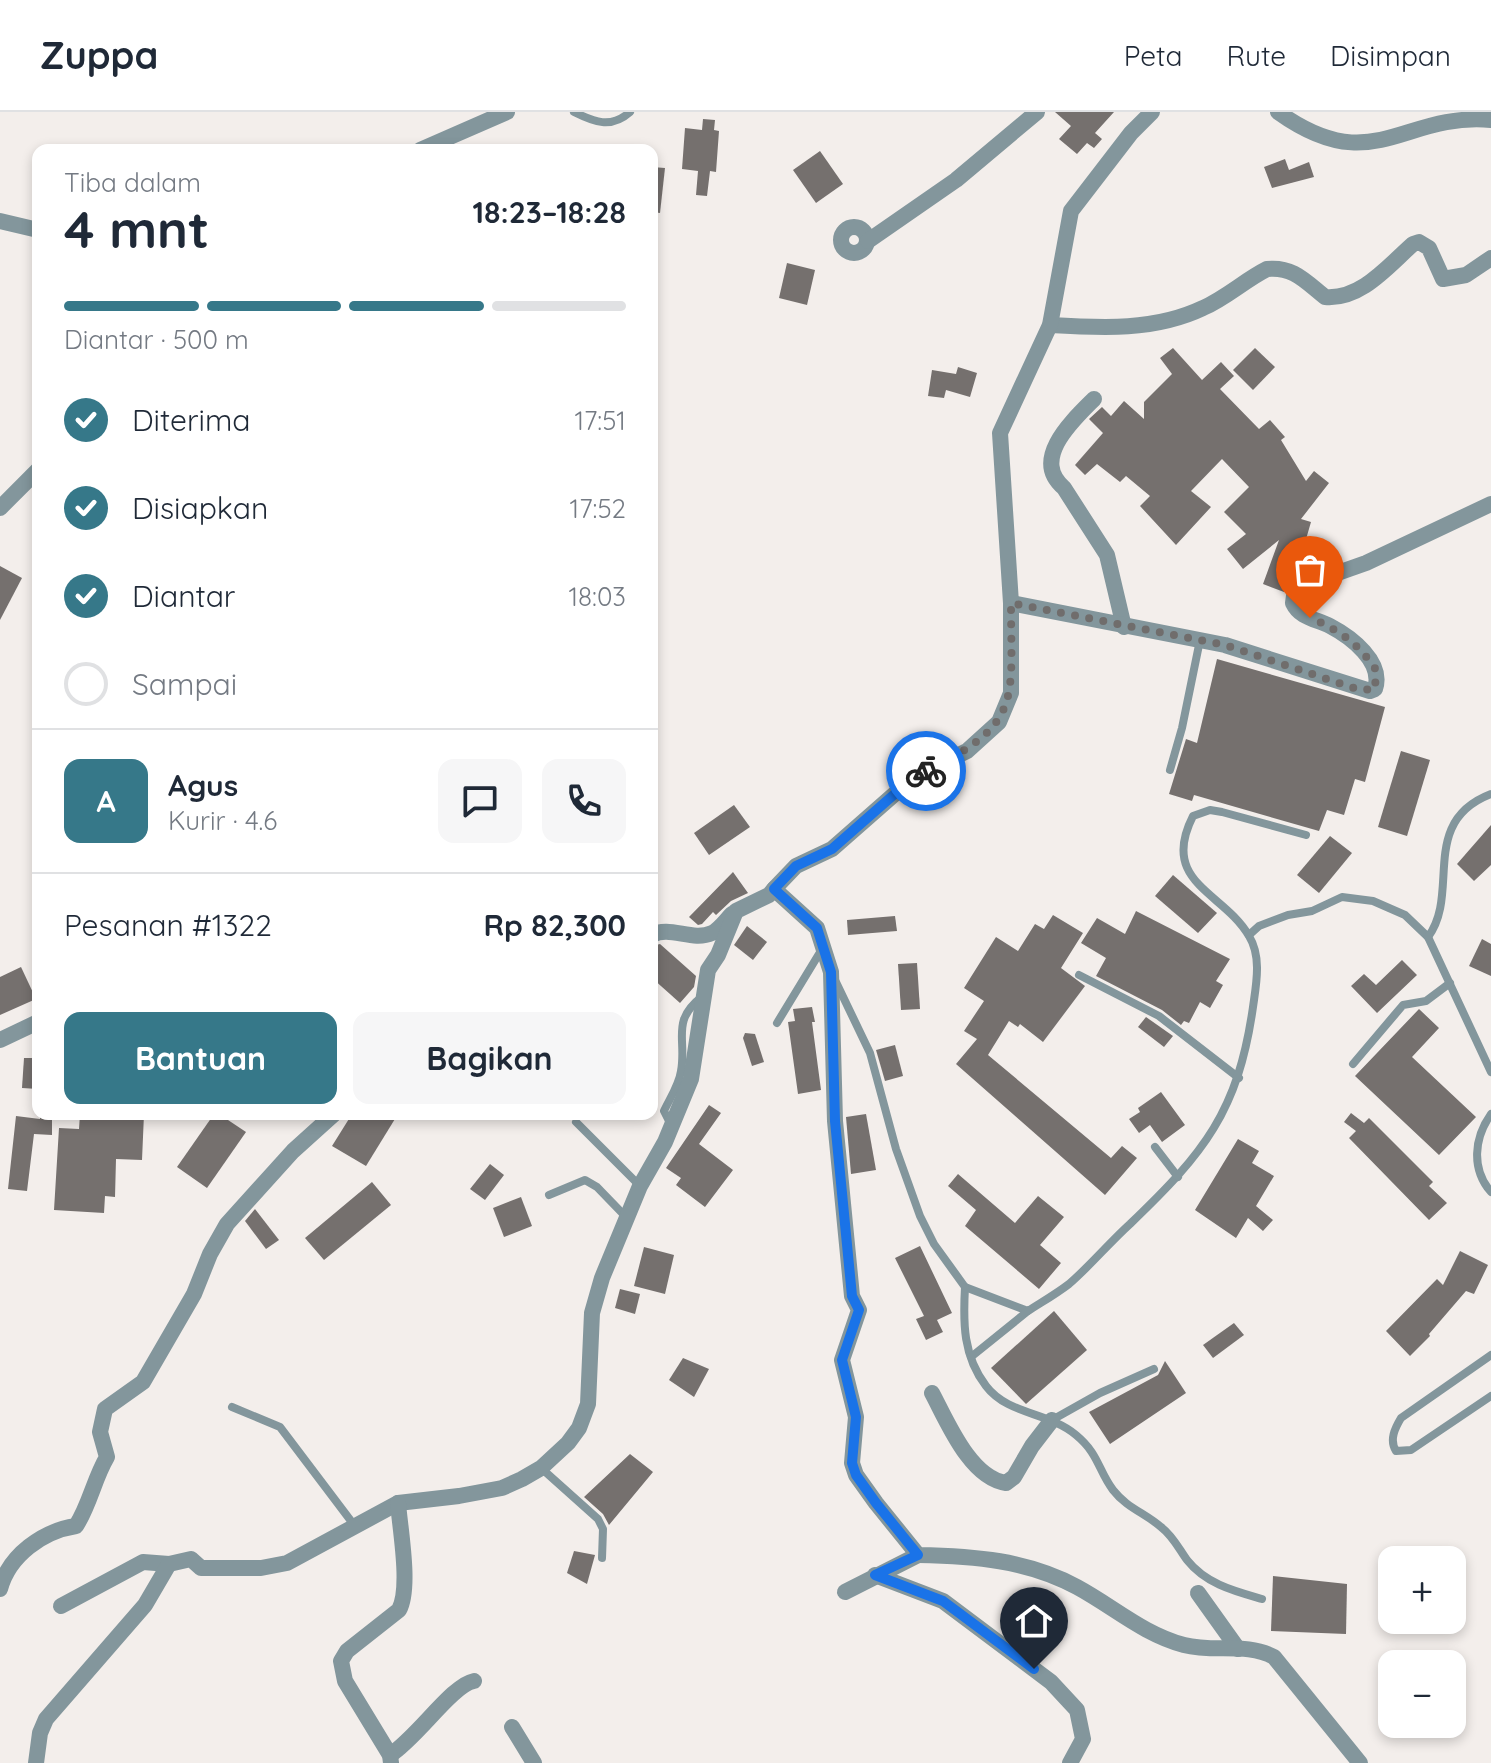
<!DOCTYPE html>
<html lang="id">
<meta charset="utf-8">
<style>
body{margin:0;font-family:Quicksand,sans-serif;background:#f6f6f7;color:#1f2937;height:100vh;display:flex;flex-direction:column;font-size:30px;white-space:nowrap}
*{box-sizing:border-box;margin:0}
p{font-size:26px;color:#747a83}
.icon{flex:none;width:44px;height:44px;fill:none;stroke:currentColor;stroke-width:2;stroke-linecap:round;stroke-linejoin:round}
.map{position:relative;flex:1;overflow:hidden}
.panel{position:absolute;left:32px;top:32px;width:626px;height:976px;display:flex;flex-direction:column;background:#fff;border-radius:16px;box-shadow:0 4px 12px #0003}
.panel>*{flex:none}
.tools{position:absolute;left:1378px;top:1434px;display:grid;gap:16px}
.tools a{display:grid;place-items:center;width:88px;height:88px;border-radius:16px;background:#fff;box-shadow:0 4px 12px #0003;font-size:40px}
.pin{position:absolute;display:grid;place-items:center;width:68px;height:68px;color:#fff;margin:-82px -34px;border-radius:50% 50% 50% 0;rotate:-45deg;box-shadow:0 0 8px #0007}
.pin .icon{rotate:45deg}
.courier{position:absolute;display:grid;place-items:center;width:80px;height:80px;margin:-40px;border:6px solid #1a73e8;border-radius:50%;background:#fff;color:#222;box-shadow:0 2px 10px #0007}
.summary em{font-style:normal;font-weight:700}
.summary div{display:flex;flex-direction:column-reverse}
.summary{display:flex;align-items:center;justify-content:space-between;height:136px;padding:0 32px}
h1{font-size:52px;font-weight:700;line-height:60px}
.bar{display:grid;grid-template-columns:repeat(4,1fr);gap:12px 8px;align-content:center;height:96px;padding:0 32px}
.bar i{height:10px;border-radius:6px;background:#e0e1e3}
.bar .current{background:#367889}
.bar p{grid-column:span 4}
.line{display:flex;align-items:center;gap:20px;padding:0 32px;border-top:2px solid #e0e1e3}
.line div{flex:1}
.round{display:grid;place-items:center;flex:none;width:84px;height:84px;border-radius:16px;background:#f6f6f7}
ol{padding:0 32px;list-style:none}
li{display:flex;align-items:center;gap:24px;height:88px}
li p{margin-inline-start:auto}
li .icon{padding:8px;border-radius:50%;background:#367889;color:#fff;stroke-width:4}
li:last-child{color:#747a83}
li i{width:44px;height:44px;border:4px solid #e0e1e3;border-radius:50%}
.action{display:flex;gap:16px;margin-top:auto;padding:16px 32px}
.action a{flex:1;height:92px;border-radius:16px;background:#367889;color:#fff;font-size:32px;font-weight:700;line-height:92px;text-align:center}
.action a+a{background:#f6f6f7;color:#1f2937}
header{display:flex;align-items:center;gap:48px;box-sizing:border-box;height:112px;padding:0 40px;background:#fff;border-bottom:2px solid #e0e1e3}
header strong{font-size:38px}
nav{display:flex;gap:44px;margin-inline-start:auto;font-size:28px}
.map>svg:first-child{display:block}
</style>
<header>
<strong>Zuppa</strong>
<nav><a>Peta</a><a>Rute</a><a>Disimpan</a></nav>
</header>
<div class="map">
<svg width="1491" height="1651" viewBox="0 0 1491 1651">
<rect width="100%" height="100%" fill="#f3eeeb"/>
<g fill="#75706e">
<path d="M1055 0H1114L1095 21 1102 27 1094 36 1087 31 1077 42 1059 27 1071 14Z"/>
<path d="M703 7 715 8 714 18 719 19 716 60 710 59 707 84 696 83 698 59 682 57 685 16 702 18Z"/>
<path d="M820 39 843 72 816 91 793 58Z"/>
<path d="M1285 47 1289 58 1309 50 1314 65 1272 76 1264 55Z"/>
<path d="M652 55 665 56 660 101 652 100Z"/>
<path d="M787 151 815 158 807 193 779 186Z"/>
<path d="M1173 236 1202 268 1221 250 1234 264 1220 277 1259 317 1270 308 1285 325 1281 328 1306 369 1314 359 1329 371 1301 407 1311 410 1302 441 1284 480 1263 472 1279 428 1243 457 1227 437 1246 422 1224 400 1249 375 1222 347 1191 379 1211 395 1176 433 1140 394 1150 384 1126 364 1120 370 1097 352 1085 363 1075 353 1103 321 1089 307 1102 295 1111 304 1124 289 1144 307V290L1172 262 1160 246Z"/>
<path d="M1255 236 1275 255 1253 278 1233 258Z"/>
<path d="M958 255 977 261 970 285 946 278 944 286 928 284 932 258 956 262Z"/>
<path d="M0 454 22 466 0 508Z"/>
<path d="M1217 547 1385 595 1365 670 1355 667 1344 703 1327 698 1319 719 1194 683 1192 689 1169 682 1186 627 1197 631Z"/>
<path d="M1401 639 1430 648 1407 724 1378 715Z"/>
<path d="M734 693 750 715 709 743 694 721Z"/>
<path d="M1491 713V753L1474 769 1457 752Z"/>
<path d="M1330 724 1352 741 1319 781 1297 763Z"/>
<path d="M733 760 748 781 731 789 716 803 713 800 702 812 698 813 689 805Z"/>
<path d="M1173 763 1217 801 1198 821 1155 784Z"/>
<path d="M1136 799 1230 847 1216 869 1223 873 1210 896 1200 890 1189 911 1184 909 1181 913 1162 898 1096 864 1106 846 1081 831 1097 806 1125 822Z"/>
<path d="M1053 803 1083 821 1061 856 1085 874 1043 930 1020 912 1018 915 1009 909 988 943 1111 1046 1122 1034 1137 1046 1105 1083 956 952 977 927 964 919 984 889 964 876 996 825 1018 839 1035 812 1044 817Z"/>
<path d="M895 804 897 819 848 823 847 808Z"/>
<path d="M747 814 767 830 753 848 734 833Z"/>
<path d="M1482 827 1491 832V864L1469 854Z"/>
<path d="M660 832 696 864 694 875 680 891 652 866V834Z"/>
<path d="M1402 848 1417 863 1377 901 1351 874 1364 862 1376 873Z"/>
<path d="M917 851 920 897 901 898 898 852Z"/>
<path d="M21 855 36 887 0 903V865Z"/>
<path d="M812 895 815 910H812L821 978 798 982 788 910 795 909 793 897Z"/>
<path d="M1419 897 1439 916 1412 945 1476 1005 1439 1043 1355 964Z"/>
<path d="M1146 905 1173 924 1164 935 1138 915Z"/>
<path d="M745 921 755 922 764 950 752 954 743 926Z"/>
<path d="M895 933 903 964 885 969 876 938Z"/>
<path d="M24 946H38V977L22 976Z"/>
<path d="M1161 980 1185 1013 1162 1030 1150 1013 1139 1021 1129 1007 1140 1000 1138 996Z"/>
<path d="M709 993 721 1001 699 1032 733 1058 705 1095 676 1073 681 1066 666 1056Z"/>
<path d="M1351 1001 1364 1011 1369 1006 1433 1070 1429 1074 1447 1091 1429 1108 1349 1026 1356 1019 1344 1010Z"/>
<path d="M40 1002H52V1023L34 1022 27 1079 8 1077 16 1004 40 1007Z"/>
<path d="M80 1002H144L142 1048 116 1047 115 1085 105 1084 104 1101 54 1098 59 1016 79 1017Z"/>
<path d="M214 1002H219L246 1020 207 1076 177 1055Z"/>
<path d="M352 1002H398L366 1054 332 1034Z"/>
<path d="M866 1002 876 1058 851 1062 846 1005Z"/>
<path d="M1238 1027 1259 1039 1252 1051 1274 1064 1256 1094 1273 1108 1263 1119 1248 1106 1236 1126 1195 1098Z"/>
<path d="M490 1052 504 1063 485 1088 470 1077Z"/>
<path d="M958 1062 1015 1111 1038 1084 1064 1105 1040 1133 1061 1151 1039 1177 965 1114 976 1098 948 1074Z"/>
<path d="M372 1070 391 1093 324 1148 305 1126Z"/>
<path d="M521 1085 532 1114 504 1125 493 1096Z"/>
<path d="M255 1097 279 1128 266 1137 245 1109Z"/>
<path d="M920 1134 952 1201 937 1208 943 1220 926 1228 916 1207 924 1204 895 1146Z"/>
<path d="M644 1135 674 1143 665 1182 634 1174Z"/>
<path d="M1460 1139 1488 1153 1474 1182 1466 1179 1429 1222 1430 1224 1410 1244 1386 1219 1437 1167 1443 1173Z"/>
<path d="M620 1177 640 1182 635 1202 615 1196Z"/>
<path d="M1054 1199 1087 1238 1026 1292 991 1256Z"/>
<path d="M1234 1211 1244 1223 1213 1246 1203 1233Z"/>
<path d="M683 1246 709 1257 694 1285 669 1268Z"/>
<path d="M1165 1249 1186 1281 1110 1332 1089 1300 1158 1263Z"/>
<path d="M630 1342 653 1360 609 1413 603 1402 584 1385Z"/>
<path d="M574 1439 595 1443 587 1472 567 1461Z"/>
<path d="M1273 1464 1347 1472 1346 1522 1271 1519Z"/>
</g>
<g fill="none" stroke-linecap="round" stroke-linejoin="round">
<g stroke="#83969c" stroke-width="8">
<path d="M574 0C594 10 611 17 630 0"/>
<path d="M1170 658 1182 616 1200 528"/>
<path d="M1249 823 1259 814 1288 803 1312 799 1342 785 1373 789 1405 803 1428 825 1491 960"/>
<path d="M1428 825C1461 781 1418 710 1491 682"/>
<path d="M1079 863 1159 904 1239 966"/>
<path d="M835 868 870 941 896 1037 920 1104 934 1132 965 1175 1028 1199C1042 1190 1056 1182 1069 1172 1091 1153 1109 1131 1130 1112 1204 1041 1238 1000 1253 895 1256 873 1262 845 1249 824 1224 780 1159 771 1193 704L1210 698 1222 700 1306 723"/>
<path d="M777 911 822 837"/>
<path d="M1353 952 1403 893 1426 889 1450 871"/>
<path d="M1491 1002C1474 1026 1471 1057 1491 1080"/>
<path d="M576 1010 640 1074"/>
<path d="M671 1013 664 999C670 986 679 973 681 959 687 927 670 909 703 884"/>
<path d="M1155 1035 1178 1065"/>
<path d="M549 1083 585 1068 597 1075 626 1105"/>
<path d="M965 1175C963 1211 963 1244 986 1274 1008 1303 1049 1300 1076 1323 1099 1342 1098 1358 1113 1378 1127 1396 1145 1401 1161 1415 1173 1424 1179 1437 1187 1448 1206 1472 1234 1479 1262 1487"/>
<path d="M1491 1243 1401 1306C1395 1316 1389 1328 1396 1339L1411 1338 1491 1284"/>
<path d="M971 1245 1028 1199"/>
<path d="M232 1295 280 1315 354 1413"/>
<path d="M1052 1308 1100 1281 1154 1257"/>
<path d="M541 1356 598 1407 603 1417 602 1446"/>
</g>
<g stroke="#83969c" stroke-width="16">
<path d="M1278 0C1373 68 1402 0 1491 8"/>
<path d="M420 38 507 0"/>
<path d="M0 109 38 118"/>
<circle cx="854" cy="128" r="13"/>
<path d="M868 129 956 68 1037 0"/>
<path d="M1050 213C1102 216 1155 219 1203 196 1226 186 1245 168 1267 157 1293 154 1306 170 1325 185 1361 188 1388 154 1413 132L1419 130 1429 136 1443 167 1466 163 1491 146"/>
<path d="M1094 287C1073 308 1030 347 1064 376L1107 443 1124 515"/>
<path d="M0 396 38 358"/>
<path d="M1011 491 1225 533 1370 579 1375 577C1384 550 1351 525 1330 514 1316 507 1300 506 1293 491L1294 484 1315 469 1366 451 1491 392"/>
<path d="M774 777 796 754 832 737 914 665 967 639 999 610 1011 581V491L1000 321 1050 213 1071 99 1131 21 1152 0"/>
<path d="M652 823C670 813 692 830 712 821 719 818 726 808 732 802"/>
<path d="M0 928 38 910"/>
<path d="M932 1281C947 1309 970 1366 1006 1371L1014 1365 1032 1334 1052 1308"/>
<path d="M875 1463 943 1489 1051 1570 1077 1598 1083 1627 1070 1651"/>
<path d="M0 1477C9 1443 43 1419 76 1414 90 1392 94 1367 107 1345L100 1320 105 1297 143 1270 194 1182 210 1142 227 1112 293 1039 334 1002"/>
<path d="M845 1480 918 1443"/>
<path d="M1198 1481 1238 1537"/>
<path d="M61 1494 143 1450 169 1452"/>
<path d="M512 1615 534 1651"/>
<path d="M390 1643C417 1626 452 1573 474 1569"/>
<path d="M36 1651 40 1621 46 1607 145 1493 169 1452 191 1447 201 1456H261L287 1451 398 1391 459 1384 502 1376 522 1367 541 1356 568 1331 579 1316 588 1292 592 1201 602 1166 640 1074 665 1030 691 967 708 858 718 843 736 799 769 783 774 777 817 816 831 860 835 1009 852 1184 859 1198 842 1248 856 1305 852 1351 856 1363 876 1391 918 1443C974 1444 1027 1448 1077 1475 1114 1495 1143 1522 1184 1533 1214 1541 1246 1530 1274 1545L1360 1651"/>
<path d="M391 1651 390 1643 345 1569 341 1549 347 1539 399 1498C411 1476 400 1417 398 1391"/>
</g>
</g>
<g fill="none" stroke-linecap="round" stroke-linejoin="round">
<path stroke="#706d6c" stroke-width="8" stroke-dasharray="0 14.4" d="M926 659C1023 612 1011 589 1011 491L1225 533 1360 578 1375 577 1376 558C1359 532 1338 517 1310 506"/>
<path stroke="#1a73e8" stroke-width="10" d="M926 659 914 665 832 737 796 754 774 777 817 816 831 860 835 1009 852 1184 859 1198 842 1248 856 1305 852 1351 856 1363 876 1391 918 1443 875 1463 943 1489 1034 1557"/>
</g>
</svg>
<div class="tools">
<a>+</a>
<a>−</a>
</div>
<div class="pin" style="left:1310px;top:506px;background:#ea580c"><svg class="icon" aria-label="bag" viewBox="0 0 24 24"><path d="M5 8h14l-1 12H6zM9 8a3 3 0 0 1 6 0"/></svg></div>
<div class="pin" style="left:1034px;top:1557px;background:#1f2937"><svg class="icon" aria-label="home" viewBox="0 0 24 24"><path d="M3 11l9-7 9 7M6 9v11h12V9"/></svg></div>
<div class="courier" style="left:926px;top:659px"><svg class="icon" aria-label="bike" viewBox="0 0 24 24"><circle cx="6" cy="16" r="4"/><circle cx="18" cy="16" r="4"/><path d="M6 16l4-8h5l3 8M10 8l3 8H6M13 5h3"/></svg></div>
<section class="panel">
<div class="summary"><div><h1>4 mnt</h1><p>Tiba dalam</p></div><em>18:23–18:28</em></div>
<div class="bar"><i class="current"></i><i class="current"></i><i class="current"></i><i></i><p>Diantar · 500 m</p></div>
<ol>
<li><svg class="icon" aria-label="check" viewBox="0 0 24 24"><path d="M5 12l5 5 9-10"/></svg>Diterima<p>17:51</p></li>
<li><svg class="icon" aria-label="check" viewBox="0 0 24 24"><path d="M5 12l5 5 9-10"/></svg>Disiapkan<p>17:52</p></li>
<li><svg class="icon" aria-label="check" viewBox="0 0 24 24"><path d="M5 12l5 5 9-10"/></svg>Diantar<p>18:03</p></li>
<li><i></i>Sampai</li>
</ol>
<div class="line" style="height:144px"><b class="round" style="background:#367889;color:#fff">A</b><div><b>Agus</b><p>Kurir · 4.6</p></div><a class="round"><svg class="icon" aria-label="chat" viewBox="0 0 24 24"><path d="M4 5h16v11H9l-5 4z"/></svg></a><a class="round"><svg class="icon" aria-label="phone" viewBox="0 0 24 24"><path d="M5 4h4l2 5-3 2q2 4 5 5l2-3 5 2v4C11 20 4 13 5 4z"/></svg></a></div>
<div class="line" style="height:104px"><div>Pesanan #1322</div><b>Rp 82,300</b></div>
<div class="action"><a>Bantuan</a><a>Bagikan</a></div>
</section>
</div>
